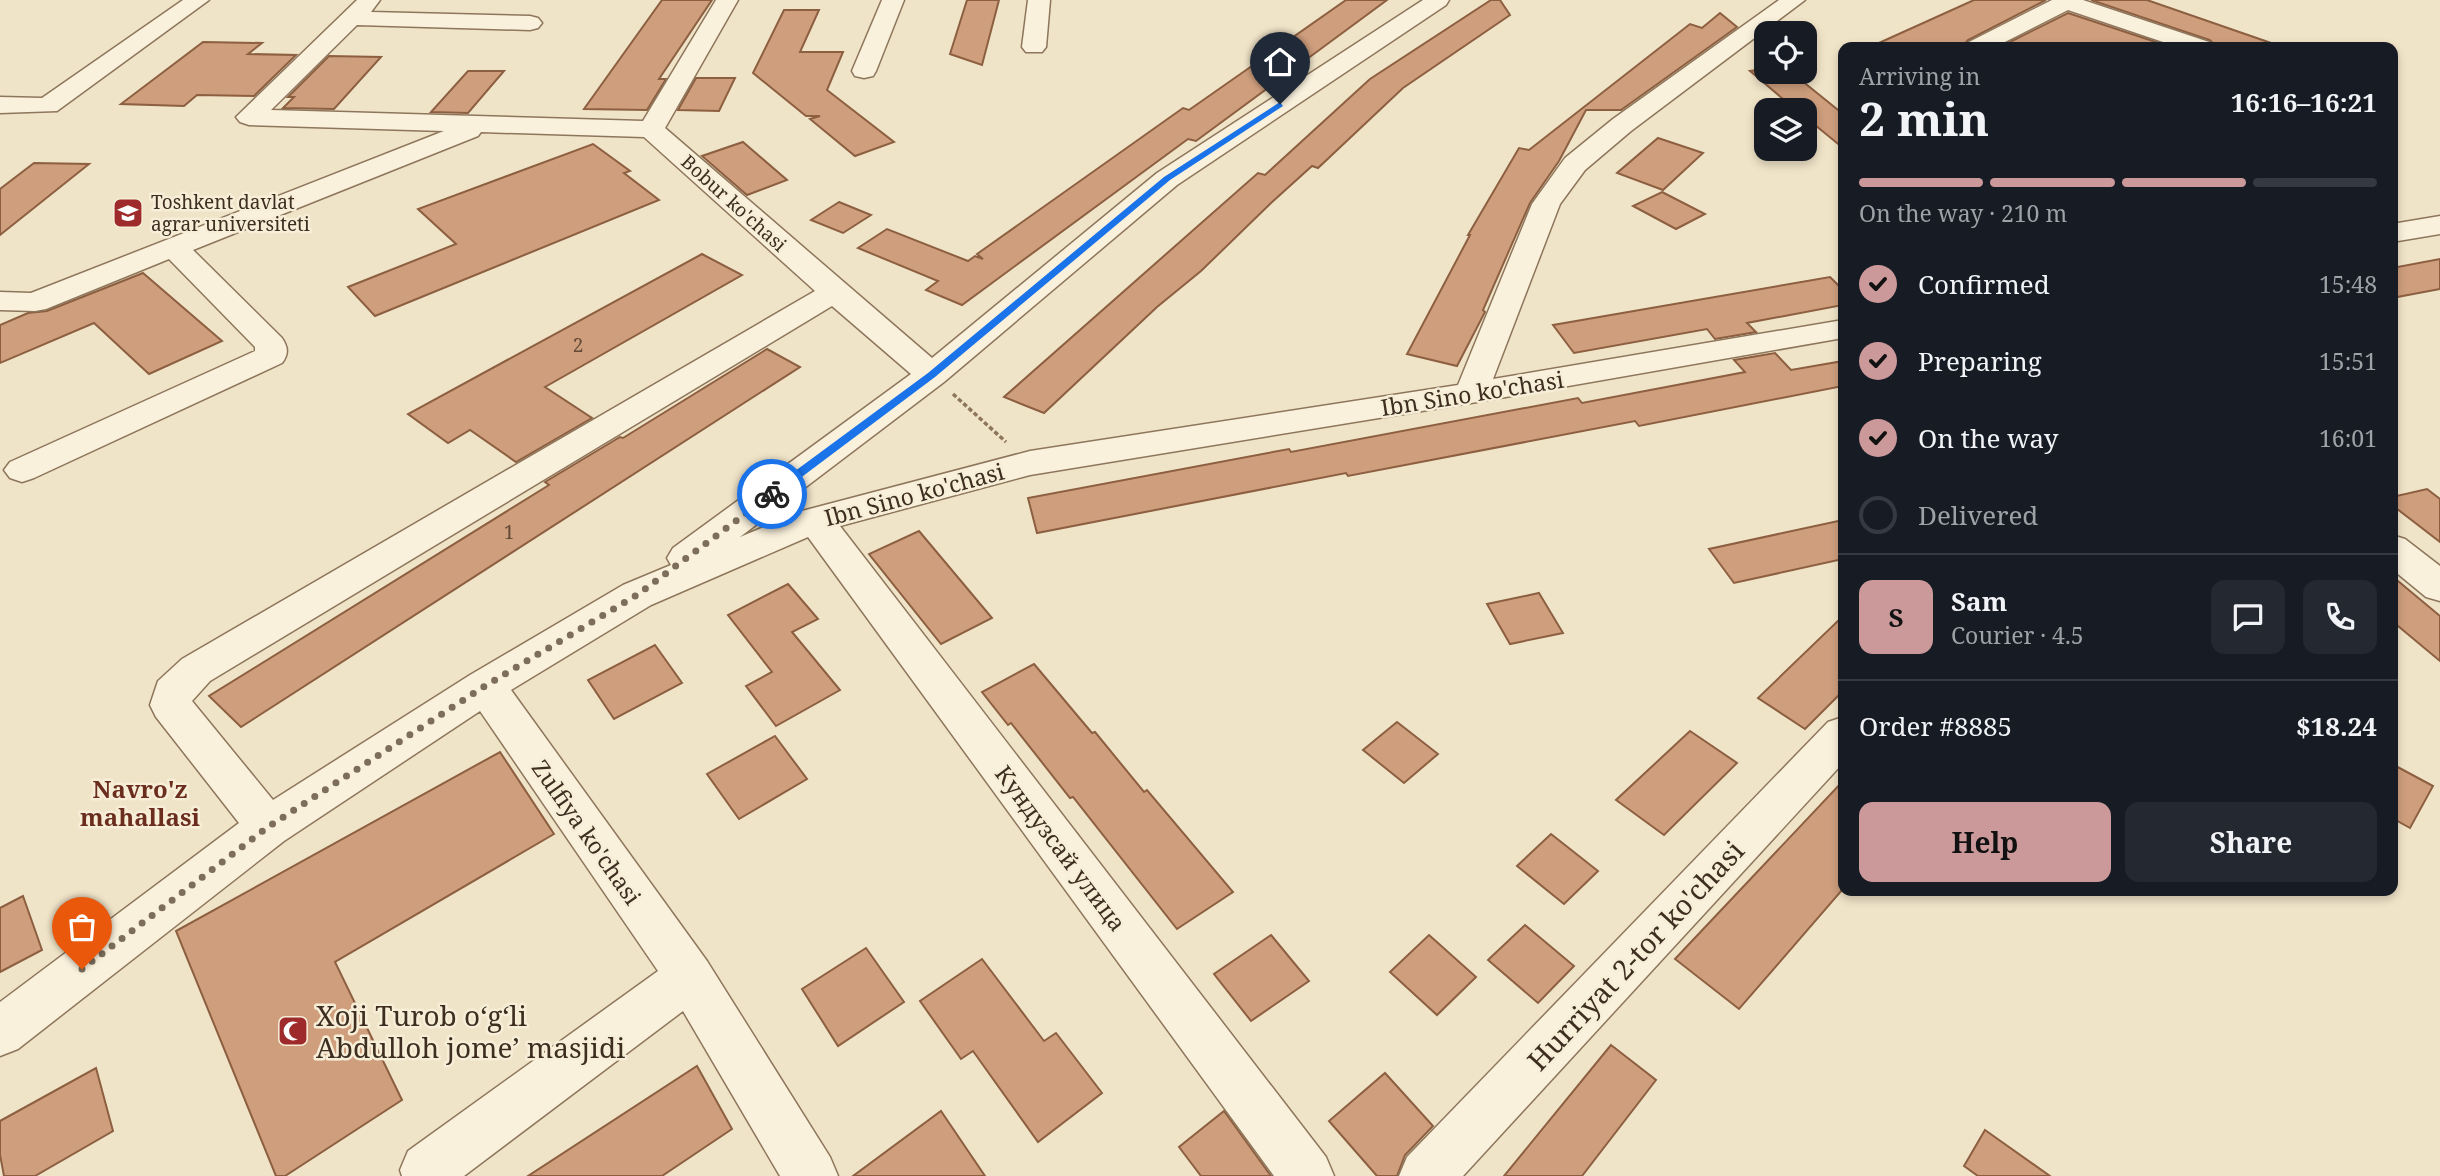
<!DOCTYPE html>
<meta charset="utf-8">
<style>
body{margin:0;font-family:"Noto Serif",serif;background:#242831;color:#f1f3f6;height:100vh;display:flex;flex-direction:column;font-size:26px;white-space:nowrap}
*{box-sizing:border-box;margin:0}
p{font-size:23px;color:#9ea1a6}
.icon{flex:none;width:38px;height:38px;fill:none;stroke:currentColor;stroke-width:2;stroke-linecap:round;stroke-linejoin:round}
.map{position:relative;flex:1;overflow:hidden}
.sheet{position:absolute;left:1838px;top:42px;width:560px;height:854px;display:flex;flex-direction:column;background:#171b24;border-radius:14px;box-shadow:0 4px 10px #0003}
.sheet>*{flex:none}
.controls{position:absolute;left:1754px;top:21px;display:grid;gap:14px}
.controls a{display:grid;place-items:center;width:63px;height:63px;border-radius:14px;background:#171b24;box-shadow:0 4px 10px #0003;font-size:35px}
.pin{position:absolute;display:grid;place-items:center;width:60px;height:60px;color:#fff;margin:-72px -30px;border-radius:50% 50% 50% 0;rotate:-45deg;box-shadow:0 0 7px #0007}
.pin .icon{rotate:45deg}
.courier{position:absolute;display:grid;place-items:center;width:70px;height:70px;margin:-35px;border:5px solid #1a73e8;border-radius:50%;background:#fff;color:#222;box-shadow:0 2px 9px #0007}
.summary em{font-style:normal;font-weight:700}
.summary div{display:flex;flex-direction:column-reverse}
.summary{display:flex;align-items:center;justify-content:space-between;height:119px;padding:0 21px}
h1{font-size:46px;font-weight:700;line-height:52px}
.bar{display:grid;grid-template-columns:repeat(4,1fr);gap:10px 7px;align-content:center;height:84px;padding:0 21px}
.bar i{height:9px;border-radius:5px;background:#363941}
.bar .selected{background:#cc999b}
.bar p{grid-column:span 4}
.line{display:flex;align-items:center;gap:18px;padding:0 21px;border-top:2px solid #363941}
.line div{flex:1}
.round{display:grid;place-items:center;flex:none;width:74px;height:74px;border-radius:14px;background:#242831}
ol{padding:0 21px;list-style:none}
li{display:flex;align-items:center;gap:21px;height:77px}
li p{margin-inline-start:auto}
li .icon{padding:7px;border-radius:50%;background:#cc999b;color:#111;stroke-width:4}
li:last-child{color:#9ea1a6}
li i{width:38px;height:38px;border:4px solid #363941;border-radius:50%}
.button{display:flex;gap:14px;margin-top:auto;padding:14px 21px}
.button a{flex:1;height:80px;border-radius:14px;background:#cc999b;color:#111;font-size:28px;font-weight:700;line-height:80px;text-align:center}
.button a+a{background:#242831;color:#f1f3f6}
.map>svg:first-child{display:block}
</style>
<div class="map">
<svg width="2440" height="1176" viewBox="0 0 2440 1176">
<rect width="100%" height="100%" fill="#f0e4c8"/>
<g fill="#cf9f7d" stroke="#8d5f41" stroke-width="2">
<path d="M662 0H712L659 79H666L647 110 584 109Z"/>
<path d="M967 0H999L982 65 950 54Z"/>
<path d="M1346 0H1387L1196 141 1188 139 962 305 926 290 938 281 858 248 887 229 968 261 975 256 983 259 977 254 1183 108 1189 110Z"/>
<path d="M1491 0H1500L1510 15 1403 88 1318 168 1312 166 1271 203 1201 271 1157 307 1044 413 1004 397 1258 173 1265 175 1370 79Z"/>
<path d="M1974 0H2046L1968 40 1962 47H1870Z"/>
<path d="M2091 0H2147L2271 43 2270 47H2216L2210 40Z"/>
<path d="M784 10H819L800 52H843L827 90 894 142 855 156 810 119 820 116H806L753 73Z"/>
<path d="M1720 13 1737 27 1621 110H1586L1559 161 1530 203 1483 310 1485 312 1457 366 1407 354 1470 235H1468L1519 148 1529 150 1690 24 1702 28Z"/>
<path d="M2068 13 2171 47H2000Z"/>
<path d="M203 42 262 43 248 54 296 55 254 96 197 95 184 106 121 104Z"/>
<path d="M329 56 381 57 334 109 283 108 294 97H288Z"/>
<path d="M1766 69V72H1791L1843 114V148L1804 116V110H1796L1750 71Z"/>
<path d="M468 71H504L468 113 431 112Z"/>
<path d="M696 78H735L719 111 678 110Z"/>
<path d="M1658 138 1703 153 1663 190 1617 173Z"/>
<path d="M743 142 787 180 747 195 702 156Z"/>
<path d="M593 144 630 171 624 173 659 200 375 316 348 287 456 244 418 209Z"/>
<path d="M34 163 89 164 0 235V189Z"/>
<path d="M1662 192 1705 214 1676 229 1633 206Z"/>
<path d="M839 202 871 215 843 233 811 220Z"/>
<path d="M702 254 742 275 545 387 592 418 516 462 470 430 448 443 408 414Z"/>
<path d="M2440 259V289L2392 298V268Z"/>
<path d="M143 273 222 341 149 374 94 323 0 363V325L28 313 47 311Z"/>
<path d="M1830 277 1843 290V305L1747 323 1756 332 1715 339 1707 329 1574 353 1553 325Z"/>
<path d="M767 349 800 367 241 727 209 696 549 485 545 482 620 437 623 438Z"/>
<path d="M1775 353 1791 370 1843 361V386L1639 426 1635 421 1348 476 1346 473 1037 533 1028 498 1289 449 1291 452 1578 398 1582 403 1745 372 1734 360Z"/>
<path d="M2427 489 2440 499V542L2392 505V497Z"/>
<path d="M1843 520V559L1734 583 1709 549Z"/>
<path d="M919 531 992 618 941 644 869 554Z"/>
<path d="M2392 576 2440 616V661L2392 621Z"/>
<path d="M788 584 818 619 792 632 840 690 776 726 746 686 772 672 728 615Z"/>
<path d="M1539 593 1563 633 1510 644 1487 604Z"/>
<path d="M1843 616V691L1805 729 1758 698Z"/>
<path d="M655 645 682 683 614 719 588 680Z"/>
<path d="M1034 664 1092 733 1095 732 1144 792 1147 790 1233 892 1177 929 1073 797 1070 798 1011 723 1008 725 982 692Z"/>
<path d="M1397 722 1438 754 1404 783 1363 750Z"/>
<path d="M1690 731 1737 763 1664 835 1616 800Z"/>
<path d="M775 736 807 779 739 819 707 774Z"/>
<path d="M500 752 554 834 335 962 402 1100 285 1176H276L176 931Z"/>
<path d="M2392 764 2433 786 2410 828 2392 818Z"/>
<path d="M1843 781V889L1739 1009 1675 959Z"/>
<path d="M1551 834 1598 871 1564 904 1517 866Z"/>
<path d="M23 896 42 950 0 972V908Z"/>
<path d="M1525 925 1574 966 1538 1003 1488 960Z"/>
<path d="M1271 935 1309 981 1251 1021 1214 974Z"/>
<path d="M1429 935 1476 977 1437 1015 1390 972Z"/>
<path d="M866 948 904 1002 838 1046 802 989Z"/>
<path d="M982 959 1044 1041 1056 1033 1102 1093 1038 1142 973 1051 961 1059 920 1001Z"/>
<path d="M1611 1045 1656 1080 1582 1176H1504Z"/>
<path d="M697 1066 732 1129 662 1176H528Z"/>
<path d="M96 1068 113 1131 35 1176H4L0 1155V1121Z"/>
<path d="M1385 1073 1433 1126 1405 1155 1397 1176H1377L1329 1121Z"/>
<path d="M941 1111 985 1176H853Z"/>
<path d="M1224 1111 1271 1176H1201L1179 1147Z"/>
<path d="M1985 1130 2050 1176H1978L1964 1166Z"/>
</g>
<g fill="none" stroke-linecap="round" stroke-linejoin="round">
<g stroke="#8d765c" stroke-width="3">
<g id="minor">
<path d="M183 0H209L57 111 0 113V97L42 98Z"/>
<path d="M357 0H380L371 12 530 16 538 18 542 23 538 28 530 30 357 25 271 110 643 121 716 0H738L665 128 932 358 1157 173 1423 0H1449L1446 5 1177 185 944 382 740 537 802 511 1030 451 1458 385 1532 204 1565 158 1613 119 1779 0H1805L1631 131 1585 170 1560 204 1493 379 1843 320V338L1471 403 1030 475 840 526 1326 1157 1334 1176H1274L808 537 651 605 511 690 707 961 830 1157 838 1176H780L683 1011 464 1176H402L400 1170 408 1151 658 971 480 711 284 841 18 1049 0 1056V1002L239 823 156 717 150 705 158 681 182 659 815 291 644 137 481 132 478 136 193 250 282 338C288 347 289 354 282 363L34 478 22 482 10 478 4 470 10 462 255 351V347L169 259 46 309 35 311 0 310V292L31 293 444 131 249 125 240 122 236 117ZM832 306 911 374 673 548 667 558 671 565 623 585 470 675 273 800 192 701 210 681Z"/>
<path d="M882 0H904L876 71 873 76 864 78 855 76 852 71Z"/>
<path d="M1028 0H1050L1046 47 1042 52H1026L1022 47Z"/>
<path d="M2052 0H2083L2209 42 2213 47H2178L2068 10 1995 47H1965L1969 42Z"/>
<path d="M2440 216V234L2392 242V224Z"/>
<path d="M2392 535 2405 539 2440 566V601L2426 597 2392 569Z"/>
<path d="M1843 717V763L1463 1176H1399L1407 1157 1828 722Z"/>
</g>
</g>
<path stroke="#8d765c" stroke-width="3.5" stroke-dasharray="4.5 2.5" stroke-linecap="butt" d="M953 394 1006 442"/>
<use href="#minor" fill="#faf1dc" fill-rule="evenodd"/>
</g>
<path fill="#1a73e8" d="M1280 102 1283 106 1170 180 935 377 775 497H768V491L928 373 1164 177Z"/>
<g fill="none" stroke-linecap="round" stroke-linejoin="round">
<path stroke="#7c6e5b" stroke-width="7" stroke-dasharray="0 12.6" d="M82 969 268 827 485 686 637 595 772 494"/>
</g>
<defs>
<g id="university-square" transform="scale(1.575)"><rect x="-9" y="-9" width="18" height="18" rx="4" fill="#9e2a2b" stroke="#f7eed8"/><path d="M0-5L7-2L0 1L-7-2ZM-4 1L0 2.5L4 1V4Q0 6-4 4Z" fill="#fff"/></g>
<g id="mosque-square" transform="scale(1.575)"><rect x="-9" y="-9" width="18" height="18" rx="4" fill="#9e2a2b" stroke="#f7eed8"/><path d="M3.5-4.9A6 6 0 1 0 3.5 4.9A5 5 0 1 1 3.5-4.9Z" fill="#fff"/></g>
</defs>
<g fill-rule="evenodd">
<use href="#university-square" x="128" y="213"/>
<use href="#mosque-square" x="293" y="1031"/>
</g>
<g text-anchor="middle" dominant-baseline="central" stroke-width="5" stroke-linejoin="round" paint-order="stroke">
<g font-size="19" fill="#3d2e20" stroke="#f7eed8" text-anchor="start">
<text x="151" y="202">Toshkent davlat<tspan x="151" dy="22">agrar universiteti</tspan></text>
</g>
<g font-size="19" fill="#3d2e20" stroke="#f7eed8">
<text transform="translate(734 203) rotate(42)">Bobur ko'chasi</text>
</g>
<g font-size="19" fill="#624a37">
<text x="578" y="345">2</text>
<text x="509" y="532">1</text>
</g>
<g font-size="23" fill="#3d2e20" stroke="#f7eed8">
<text transform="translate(1472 393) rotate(-9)">Ibn Sino ko'chasi</text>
<text transform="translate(914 494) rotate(-15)">Ibn Sino ko'chasi</text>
<text transform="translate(587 832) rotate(55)">Zulfiya ko'chasi</text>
<text transform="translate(1061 848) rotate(53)">Кундузсай улица</text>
</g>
<g font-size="24" font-weight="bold" fill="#6b2e1e" stroke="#f7eed8">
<text x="140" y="788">Navro'z<tspan x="140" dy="28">mahallasi</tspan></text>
</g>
<g font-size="28" fill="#3d2e20" stroke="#f7eed8">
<text transform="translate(1635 955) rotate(-47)">Hurriyat 2-tor ko'chasi</text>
</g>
<g font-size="28" fill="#3d2e20" stroke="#f7eed8" text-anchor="start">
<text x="316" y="1015">Xoji Turob o‘g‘li<tspan x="316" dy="32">Abdulloh jome’ masjidi</tspan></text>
</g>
</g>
</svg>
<div class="controls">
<a><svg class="icon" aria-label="locate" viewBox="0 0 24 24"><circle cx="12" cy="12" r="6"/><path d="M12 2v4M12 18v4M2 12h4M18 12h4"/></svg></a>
<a><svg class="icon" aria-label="layers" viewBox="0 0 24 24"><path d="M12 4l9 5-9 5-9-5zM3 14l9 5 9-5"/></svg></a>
</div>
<div class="pin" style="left:82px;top:969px;background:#ea580c"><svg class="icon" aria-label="bag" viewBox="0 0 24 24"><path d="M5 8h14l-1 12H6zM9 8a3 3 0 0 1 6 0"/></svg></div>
<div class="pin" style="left:1280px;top:104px;background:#1f2937"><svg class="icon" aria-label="home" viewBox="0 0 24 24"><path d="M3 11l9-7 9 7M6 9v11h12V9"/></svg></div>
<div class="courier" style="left:772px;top:494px"><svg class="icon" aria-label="bike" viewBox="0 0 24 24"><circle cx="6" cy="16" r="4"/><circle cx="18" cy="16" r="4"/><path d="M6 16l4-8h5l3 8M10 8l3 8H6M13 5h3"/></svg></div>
<section class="sheet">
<div class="summary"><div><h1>2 min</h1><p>Arriving in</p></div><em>16:16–16:21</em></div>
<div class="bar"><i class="selected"></i><i class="selected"></i><i class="selected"></i><i></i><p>On the way · 210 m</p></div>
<ol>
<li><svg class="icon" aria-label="check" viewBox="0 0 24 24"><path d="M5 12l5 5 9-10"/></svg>Confirmed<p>15:48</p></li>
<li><svg class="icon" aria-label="check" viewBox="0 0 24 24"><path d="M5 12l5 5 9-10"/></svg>Preparing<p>15:51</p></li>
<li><svg class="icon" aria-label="check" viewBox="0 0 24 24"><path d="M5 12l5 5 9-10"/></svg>On the way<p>16:01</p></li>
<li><i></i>Delivered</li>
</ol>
<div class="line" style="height:126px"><b class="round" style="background:#cc999b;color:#111">S</b><div><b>Sam</b><p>Courier · 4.5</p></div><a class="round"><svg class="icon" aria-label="chat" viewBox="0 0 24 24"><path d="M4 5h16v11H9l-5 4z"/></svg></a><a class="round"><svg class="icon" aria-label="phone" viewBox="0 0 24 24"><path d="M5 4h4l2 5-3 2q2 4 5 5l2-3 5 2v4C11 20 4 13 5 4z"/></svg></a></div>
<div class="line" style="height:91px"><div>Order #8885</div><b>$18.24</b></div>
<div class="button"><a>Help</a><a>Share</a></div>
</section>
</div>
